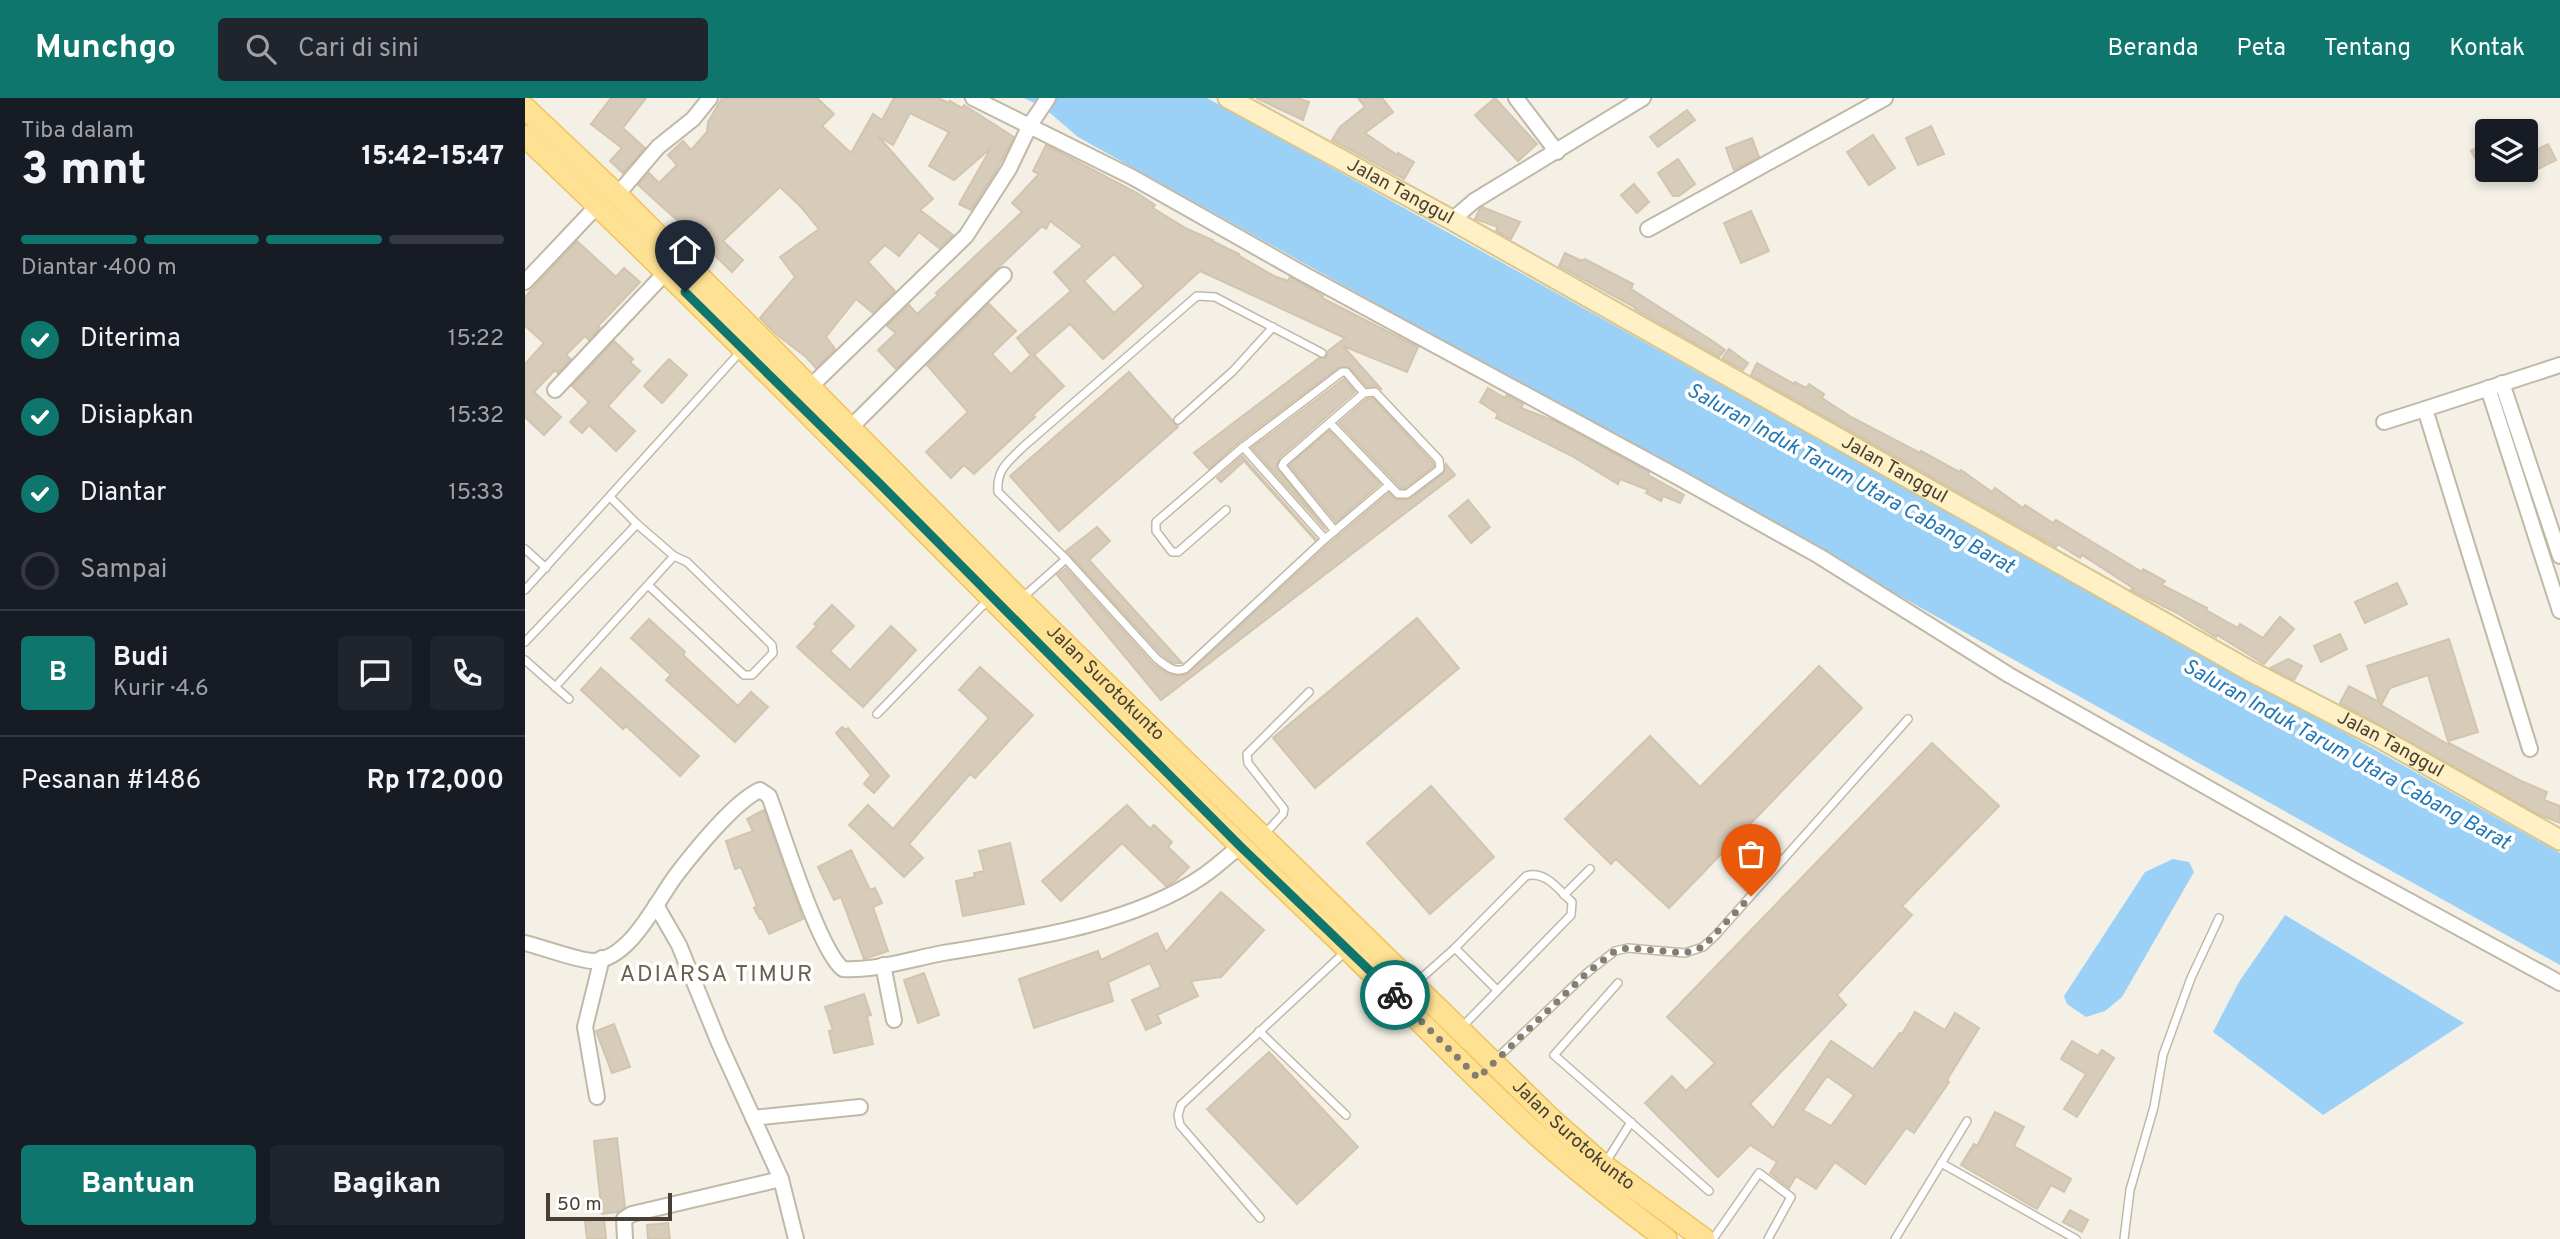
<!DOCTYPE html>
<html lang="id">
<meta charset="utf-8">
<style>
body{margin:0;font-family:Overpass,sans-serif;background:#20242c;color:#f1f3f6;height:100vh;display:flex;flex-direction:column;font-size:26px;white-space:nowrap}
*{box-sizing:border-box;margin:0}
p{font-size:23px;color:#9ea1a6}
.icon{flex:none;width:38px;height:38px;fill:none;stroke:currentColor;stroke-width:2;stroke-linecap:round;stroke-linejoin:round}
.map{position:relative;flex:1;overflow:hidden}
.sheet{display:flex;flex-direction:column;background:#171b24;width:525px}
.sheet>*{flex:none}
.controls{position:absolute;left:1950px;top:21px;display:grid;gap:14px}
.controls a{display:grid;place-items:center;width:63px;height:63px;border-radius:7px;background:#171b24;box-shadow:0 4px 10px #0003;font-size:35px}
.scale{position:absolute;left:21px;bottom:18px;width:126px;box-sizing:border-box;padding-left:7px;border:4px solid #484034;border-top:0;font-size:19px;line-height:24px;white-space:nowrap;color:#484034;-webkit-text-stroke:5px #fff;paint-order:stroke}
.pin{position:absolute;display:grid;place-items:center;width:60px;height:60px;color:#fff;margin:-72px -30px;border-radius:50% 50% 50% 0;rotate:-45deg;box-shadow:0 0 7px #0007}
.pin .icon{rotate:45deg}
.courier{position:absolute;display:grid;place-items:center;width:70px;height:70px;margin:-35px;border:5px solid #0f766e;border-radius:50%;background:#fff;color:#222;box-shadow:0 2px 9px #0007}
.overview em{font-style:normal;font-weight:800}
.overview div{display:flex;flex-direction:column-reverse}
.overview{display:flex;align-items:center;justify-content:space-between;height:119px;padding:0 21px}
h1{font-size:46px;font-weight:800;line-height:52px}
.bar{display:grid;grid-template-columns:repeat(4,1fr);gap:10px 7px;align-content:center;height:84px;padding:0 21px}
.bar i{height:9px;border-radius:5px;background:#363941}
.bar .current{background:#0f766e}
.bar p{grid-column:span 4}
.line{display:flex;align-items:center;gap:18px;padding:0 21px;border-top:2px solid #363941}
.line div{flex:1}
.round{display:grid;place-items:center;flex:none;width:74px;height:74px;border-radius:7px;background:#20242c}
ol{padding:0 21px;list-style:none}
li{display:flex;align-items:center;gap:21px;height:77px}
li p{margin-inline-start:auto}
li .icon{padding:7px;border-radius:50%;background:#0f766e;color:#fff;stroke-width:4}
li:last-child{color:#9ea1a6}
li i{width:38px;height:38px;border:4px solid #363941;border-radius:50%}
.primary-button{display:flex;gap:14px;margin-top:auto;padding:14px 21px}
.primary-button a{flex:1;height:80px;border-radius:7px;background:#0f766e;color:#fff;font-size:28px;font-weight:800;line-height:80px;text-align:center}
.primary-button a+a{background:#20242c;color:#f1f3f6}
header{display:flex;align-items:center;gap:42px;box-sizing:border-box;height:98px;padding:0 35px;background:#0f766e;color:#fff}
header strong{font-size:33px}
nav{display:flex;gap:38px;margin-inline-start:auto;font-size:24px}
.search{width:490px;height:63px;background:#20242c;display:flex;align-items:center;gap:18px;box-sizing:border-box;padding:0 24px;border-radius:7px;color:#9ea1a6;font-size:26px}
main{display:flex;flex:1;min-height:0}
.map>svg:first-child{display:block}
</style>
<header>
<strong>Munchgo</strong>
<div class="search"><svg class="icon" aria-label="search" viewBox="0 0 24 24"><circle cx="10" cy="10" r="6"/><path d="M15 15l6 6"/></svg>Cari di sini</div>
<nav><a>Beranda</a><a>Peta</a><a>Tentang</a><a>Kontak</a></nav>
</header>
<main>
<section class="sheet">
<div class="overview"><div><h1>3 mnt</h1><p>Tiba dalam</p></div><em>15:42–15:47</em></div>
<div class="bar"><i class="current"></i><i class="current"></i><i class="current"></i><i></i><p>Diantar · 400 m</p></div>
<ol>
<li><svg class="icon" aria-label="check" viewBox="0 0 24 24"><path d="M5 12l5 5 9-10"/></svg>Diterima<p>15:22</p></li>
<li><svg class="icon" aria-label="check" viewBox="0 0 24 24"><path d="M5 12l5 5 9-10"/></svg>Disiapkan<p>15:32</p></li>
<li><svg class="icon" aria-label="check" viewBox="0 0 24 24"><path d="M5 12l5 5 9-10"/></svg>Diantar<p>15:33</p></li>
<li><i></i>Sampai</li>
</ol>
<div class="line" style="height:126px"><b class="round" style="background:#0f766e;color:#fff">B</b><div><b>Budi</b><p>Kurir · 4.6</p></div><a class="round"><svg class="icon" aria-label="chat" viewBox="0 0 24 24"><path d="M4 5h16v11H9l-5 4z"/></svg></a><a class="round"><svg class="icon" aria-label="phone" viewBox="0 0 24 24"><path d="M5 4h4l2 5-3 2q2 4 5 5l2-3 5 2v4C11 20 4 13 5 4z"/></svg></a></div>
<div class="line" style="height:91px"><div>Pesanan #1486</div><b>Rp 172,000</b></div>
<div class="primary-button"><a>Bantuan</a><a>Bagikan</a></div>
</section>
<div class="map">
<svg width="2035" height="1141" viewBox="0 0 2035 1141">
<rect width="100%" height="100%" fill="#f4f0e6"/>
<g fill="#9cd1f7">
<path d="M499 0H682L2035 755V867L553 39 518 9Z"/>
<path d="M1648 761 1664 764 1669 774 1597 899 1580 913 1561 919 1542 906 1539 898 1620 774Z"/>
<path d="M1760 817 1939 925 1798 1017 1688 934 1714 884Z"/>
</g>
<g fill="#d7ccba" stroke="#d3c4ad" stroke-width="2" fill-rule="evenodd">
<path d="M86 0H121L98 30 120 50 98 75 85 63 97 50 66 26Z"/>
<path d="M197 0H292L309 16 297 28 326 55 348 16 357 22 369 0H413L424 5 425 3 437 10 439 7 489 39 471 73 446 112 434 106 466 50 429 82 404 68 424 34 385 15 368 47 353 38 408 101 395 112 428 137 414 150 394 134 374 158 360 147 343 164 370 193 348 215 331 201 301 239 310 251 291 270 281 259 251 236 235 220 270 179 255 159 294 131 277 110 255 89 198 143 218 162 207 174 183 151 177 158 157 139 163 132 113 87 124 75 134 85 152 67 143 57 158 43 166 52 182 34 183 24Z"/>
<path d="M731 0H772L784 4 778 22Z"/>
<path d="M833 0H857L868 14 840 35 872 57 873 55 889 64 879 81 807 42 815 29 840 9Z"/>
<path d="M970 0 1012 46 993 63 950 17Z"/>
<path d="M1162 12 1170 22 1133 49 1125 39Z"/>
<path d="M1406 28 1419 56 1393 67 1381 40Z"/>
<path d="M1348 37 1370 70 1344 87 1322 54Z"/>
<path d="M1227 40 1234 59 1209 72 1201 50Z"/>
<path d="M1962 44V82L1946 53Z"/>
<path d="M2023 46 2031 62 2011 72 2003 56Z"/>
<path d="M521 47 612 95 630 107 628 110 662 131 688 142 687 143 714 156 713 157 749 178 763 183 765 179 798 198 797 200 893 249 882 274 818 248 857 292 852 288 842 289 824 269H814L714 344 684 371 669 355 794 260H801L803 253 820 240 675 173 578 261 545 226 509 257 539 288 508 317 510 319 449 376 439 367 426 380 401 354 443 314 402 267 464 206 491 233 467 256 486 276 506 257 492 240 546 193 529 174 558 148 525 123 521 131 517 128 450 192 371 271 353 252 371 235 362 228 384 207 392 216 413 197 411 195 497 114 487 105 514 76 508 73ZM589 156 619 188 589 215 559 183Z"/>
<path d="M1153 61 1170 86 1154 98H1148L1133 75Z"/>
<path d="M1109 86 1124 104 1112 115 1096 97Z"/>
<path d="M957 109 995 124 986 141 971 133 973 129 950 121 954 112Z"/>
<path d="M1226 113 1244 153 1216 165 1199 125Z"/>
<path d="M52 143 91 179 99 170 115 184 73 228 75 230 64 242 60 238 41 257 46 261 33 275 30 272 9 294 36 319 19 337 0 319V266L19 245 0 228V199Z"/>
<path d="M1040 155 1055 162 1052 164 1060 161 1108 186 1106 191 1186 242 1200 252 1194 259 1110 211 1111 210 1034 168Z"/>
<path d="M89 243 108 261 105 264 115 273 83 308 110 333 91 353 64 327 57 335 45 324 64 304 47 288Z"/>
<path d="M1204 251 1223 265 1218 272 1197 261Z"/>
<path d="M144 261 162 277 137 305 119 288Z"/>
<path d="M1232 265 1269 286 1270 284 1281 290 1284 286 1299 296 1297 300 1326 319 1395 355 1396 353 1434 374 1436 372 1467 394 1470 390 1498 410 1500 407 1528 425 1531 422 1617 474 1618 471 1640 483 1637 487 1682 510 1681 512 1713 530 1715 526 1738 540 1755 519 1769 531 1739 566 1692 537 1691 539 1652 515 1606 492 1608 490 1557 457 1555 460 1533 446 1531 449 1226 277Z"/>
<path d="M604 274 653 329 534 433 485 378Z"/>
<path d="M819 281 830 294 755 359 751 368 801 432 727 350Z"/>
<path d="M963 290 980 300 982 297 998 306 996 310 1032 324 1124 374 1123 377 1159 397 1155 405 1138 398 1136 403 1121 395 1123 392 1095 381 1093 386 1047 358 971 320 973 316 955 304Z"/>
<path d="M848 300 908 365 909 368 880 390H876L814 325 842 301Z"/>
<path d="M804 333 855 386 811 424 764 367Z"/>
<path d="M717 358 791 441 790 442 719 363 696 384 692 380Z"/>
<path d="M921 366 930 377 636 602 532 477 541 470 628 566 646 577H661L804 446 864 395 871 402 885 401 919 375Z"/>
<path d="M943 402 965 429 946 445 924 418Z"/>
<path d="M572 429 585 443 564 462 657 565H648L636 556 541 453Z"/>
<path d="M1872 485 1882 506 1840 525 1830 504Z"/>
<path d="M307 507 329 528 305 553 325 572 366 528 391 552 338 609 272 549 292 528 289 526Z"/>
<path d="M892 520 934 570 790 690 748 640Z"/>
<path d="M124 521 160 554 158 557 213 608 226 594 243 609 210 644 141 582 146 577 106 540Z"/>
<path d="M1815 536 1822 551 1796 564 1789 548Z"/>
<path d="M1924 541 1953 634 1923 643 1903 577 1865 590 1856 607 1924 647V645L1996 683 2022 694 2019 702 2035 708V725L2013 716 1815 605 1824 588 1854 604 1842 568Z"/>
<path d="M1763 561 1777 568 1769 582 1745 570Z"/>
<path d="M1294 568 1337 610 1144 810 1091 761 1086 766 1040 721 1125 638 1175 689Z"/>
<path d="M455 569 508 617 450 680 445 676 384 746 398 760 379 779 324 727 343 707 368 731 464 620 434 592Z"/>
<path d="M76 570 174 658 155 678 101 628 98 631 56 592Z"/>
<path d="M317 629 321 632 323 630 364 678 349 695 339 686 346 677 311 635Z"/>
<path d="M1407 645 1474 708 1377 808 1387 817 1312 897 1321 907 1225 1006 1248 1030 1306 943 1348 971 1375 935 1377 936 1390 914 1420 932 1430 915 1454 930 1422 982 1424 984 1389 1035 1381 1030 1340 1086 1310 1064 1291 1091 1271 1078 1264 1090 1245 1075 1252 1064 1225 1047 1193 1079 1120 1005 1147 978 1161 993 1190 965 1142 919ZM1302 978 1329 997 1306 1028 1278 1012Z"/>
<path d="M906 688 969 759 905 816 842 745Z"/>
<path d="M602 707 625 731 629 727 647 744 643 749 664 769 650 783 641 788 597 745 536 803 517 783Z"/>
<path d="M239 712 278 821 244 836 237 820 235 821 229 810 232 808 216 769 210 771 201 743 228 733 222 721Z"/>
<path d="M485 745 499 806 438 818 431 783 450 779 449 775 459 773 454 753Z"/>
<path d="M326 752 345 792 350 790 357 805 348 809 363 853 339 861 316 799 309 802 293 769Z"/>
<path d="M696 794 739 832 696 879 666 883 673 898 632 917 636 925 621 932 607 902 636 889 625 865 583 884 588 903 509 930 494 881 573 853 576 862 632 835 641 854Z"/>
<path d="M399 875 414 917 393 925 379 882Z"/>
<path d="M339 896 346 917 342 918 348 946 309 955 304 933 308 932 300 909Z"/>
<path d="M89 926 105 969 87 975 71 933Z"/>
<path d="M1547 943 1573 958 1577 952 1589 960 1552 1019 1539 1011 1561 976 1536 961Z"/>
<path d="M744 954 833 1049 772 1106 682 1011Z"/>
<path d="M1470 1014 1499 1029 1489 1048 1546 1081 1539 1094 1526 1087 1512 1111 1436 1067 1449 1046 1452 1048Z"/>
<path d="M92 1040 100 1109 93 1114 77 1116 69 1043Z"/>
<path d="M1545 1112 1563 1122 1557 1134 1538 1124Z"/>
<path d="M79 1120 81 1141H62L60 1123Z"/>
<path d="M143 1125 145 1141H123L122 1127Z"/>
</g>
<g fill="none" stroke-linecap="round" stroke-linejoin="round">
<g stroke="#c1b8a7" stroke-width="10">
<g id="lane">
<path d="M653 322 708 273 748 229"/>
<path d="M805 325 873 396H882L915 371 914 362 850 294 839 295 759 364 757 368 810 433"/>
<path d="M718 349 817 274H821L839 295"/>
<path d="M701 412 653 454H647L631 433V424L718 349 800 441 660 571C648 575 642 568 632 561L541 461 473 394C471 371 484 363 499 348L672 198 690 199 797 255"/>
<path d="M112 426 149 458"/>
<path d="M800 441 864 387"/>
<path d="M0 451 21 470"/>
<path d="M0 492 217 252"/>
<path d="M497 500 541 461"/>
<path d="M0 544 112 426 85 399"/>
<path d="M0 562 44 601"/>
<path d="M30 589 149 458 162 464 247 547 248 555 227 577H219L123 487"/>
<path d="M352 616 463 502"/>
<path d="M739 737 758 716 759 711 723 665 722 656 784 594"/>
<path d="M1039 797 1065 771"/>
<path d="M930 850 972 892"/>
<path d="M1093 885 1029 957 1184 1093"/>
<path d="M874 900 930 850 1001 778C1020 772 1033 791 1047 804L1046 817 936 930"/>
<path d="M734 933 821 1017"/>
<path d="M969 963 1063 874 1090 853 1103 850 1160 855 1178 849 1191 837 1383 621"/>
<path d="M1081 1064 1106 1024"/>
<path d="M1416 1065 1551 1141"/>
<path d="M735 1120 655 1027 653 1017 656 1007 820 854"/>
<path d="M1188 1141 1234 1075 1266 1099 1243 1141"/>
<path d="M1370 1141 1442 1023"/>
<path d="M1599 1141 1605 1092 1629 1009 1638 957 1666 880 1694 820"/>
</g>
</g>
<g stroke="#c1b8a7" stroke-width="18">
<g id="street">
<path d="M448 0 607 79 775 174 1151 378 1294 458 1484 577 1826 771 2035 885"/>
<path d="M991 0 1032 54"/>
<path d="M92 97 133 49 168 21 185 0"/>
<path d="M927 122 949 103 1118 0"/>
<path d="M1123 131 1360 0"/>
<path d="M0 184 72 108"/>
<path d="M1977 285 2035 458"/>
<path d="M285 289 441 138 484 71 505 27 523 0"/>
<path d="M1963 290 2035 513"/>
<path d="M30 292 141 174"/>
<path d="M1859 324 1900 311"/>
<path d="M326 329 479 177"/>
<path d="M2005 651 1900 311 2035 267"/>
<path d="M131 807 154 847 194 945 256 1081 271 1141"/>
<path d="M0 845C17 849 54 863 68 863 106 861 132 802 152 776 169 754 210 703 235 692L244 698C257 732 294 853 318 871 351 873 386 861 418 855 502 841 606 827 678 778 691 769 703 758 715 748"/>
<path d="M358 867 369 922"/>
<path d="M72 999 60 929 77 860"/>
<path d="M228 1020 335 1009"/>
<path d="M100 1141 99 1121 107 1116 256 1081"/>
</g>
</g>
<g stroke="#d8c691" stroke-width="23">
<g id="secondary">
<path id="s1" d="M703 0 927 122 1725 573 1855 640 2035 742"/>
</g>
</g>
<g stroke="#efc35a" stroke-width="24">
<g id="primary">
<path id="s2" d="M0 10 92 97 246 250 495 502 1026 1021 1078 1067 1179 1141"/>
<path d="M0 38C274 298 532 574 806 835 875 901 940 972 1011 1036 1052 1073 1097 1108 1141 1141"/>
</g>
</g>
<use href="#lane" stroke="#fff" stroke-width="7"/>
<use href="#street" stroke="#fff" stroke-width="14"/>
<use href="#secondary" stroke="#fff1c5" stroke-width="19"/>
<use href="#primary" stroke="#ffe194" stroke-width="21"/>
</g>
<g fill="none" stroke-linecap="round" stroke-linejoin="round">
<path stroke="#847e72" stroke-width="7" stroke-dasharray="0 12.6" d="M870 897 953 980 1063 874 1090 853 1103 850 1160 855 1178 849 1226 798"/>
<path stroke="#0f766e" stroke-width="9" d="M160 194 356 387 715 748 870 897"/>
</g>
<g text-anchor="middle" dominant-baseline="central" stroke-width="7" stroke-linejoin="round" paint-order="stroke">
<g font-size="19" fill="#484034" stroke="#fff">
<text stroke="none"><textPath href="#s1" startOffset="196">Jalan Tanggul</textPath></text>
<text stroke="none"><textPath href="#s1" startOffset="763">Jalan Tanggul</textPath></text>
<text stroke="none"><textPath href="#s2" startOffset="817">Jalan Surotokunto</textPath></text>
<text stroke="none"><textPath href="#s1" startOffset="1330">Jalan Tanggul</textPath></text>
<text stroke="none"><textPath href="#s2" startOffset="1468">Jalan Surotokunto</textPath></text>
</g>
<g font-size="21" font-style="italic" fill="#2277b5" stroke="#fff">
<text transform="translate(1325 381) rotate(29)">Saluran Induk Tarum Utara Cabang Barat</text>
<text transform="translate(1821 657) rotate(29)">Saluran Induk Tarum Utara Cabang Barat</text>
</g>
<g font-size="23" letter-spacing="2" fill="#6c5f4b" stroke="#fff">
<text x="192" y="877">ADIARSA TIMUR</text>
</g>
</g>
</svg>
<div class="controls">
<a><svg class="icon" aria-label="layers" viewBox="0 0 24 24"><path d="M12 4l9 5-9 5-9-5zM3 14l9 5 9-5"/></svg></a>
</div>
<div class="scale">50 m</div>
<div class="pin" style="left:1226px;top:798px;background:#ea580c"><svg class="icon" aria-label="bag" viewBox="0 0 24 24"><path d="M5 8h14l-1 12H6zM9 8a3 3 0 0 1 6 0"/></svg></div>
<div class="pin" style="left:160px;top:194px;background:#1f2937"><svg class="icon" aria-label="home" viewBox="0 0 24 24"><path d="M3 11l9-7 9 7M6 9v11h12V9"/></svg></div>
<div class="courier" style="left:870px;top:897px"><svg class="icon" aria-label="bike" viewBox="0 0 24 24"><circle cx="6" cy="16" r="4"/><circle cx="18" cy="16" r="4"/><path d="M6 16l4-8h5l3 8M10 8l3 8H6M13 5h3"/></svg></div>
</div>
</main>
